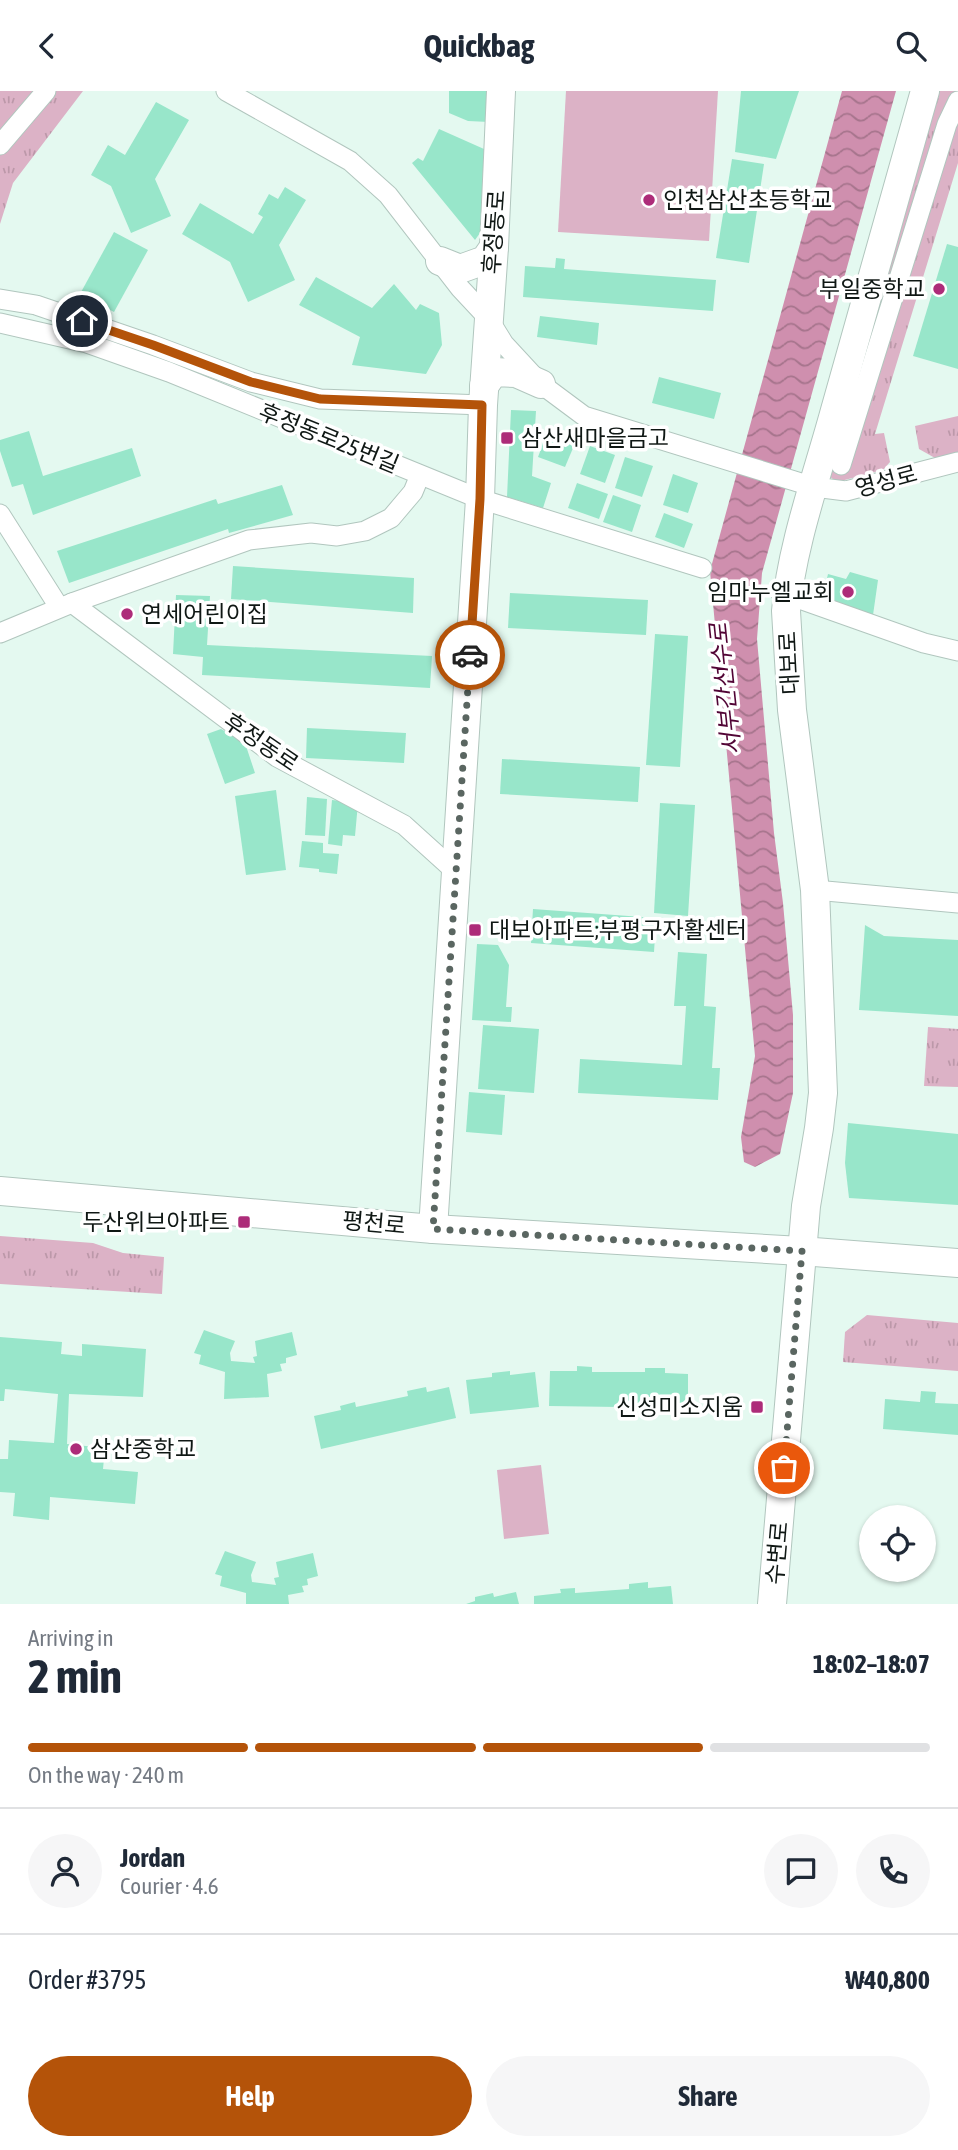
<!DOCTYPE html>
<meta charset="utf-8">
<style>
body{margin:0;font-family:"Asap Condensed","Noto Sans KR",sans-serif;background:#f6f6f7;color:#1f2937;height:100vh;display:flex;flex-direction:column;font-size:26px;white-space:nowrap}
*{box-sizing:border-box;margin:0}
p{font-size:23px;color:#747a83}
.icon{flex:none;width:38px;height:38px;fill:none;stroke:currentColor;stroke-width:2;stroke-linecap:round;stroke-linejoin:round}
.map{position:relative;height:1513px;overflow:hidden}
.side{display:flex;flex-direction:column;background:#fff;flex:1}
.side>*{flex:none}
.buttons{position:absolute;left:859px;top:1414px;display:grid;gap:14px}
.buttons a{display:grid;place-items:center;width:77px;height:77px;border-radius:50%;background:#fff;box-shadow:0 2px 5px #0004;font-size:35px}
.pin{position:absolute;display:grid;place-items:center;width:60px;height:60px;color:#fff;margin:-30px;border:4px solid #fff;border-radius:50%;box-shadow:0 2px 7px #0007}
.courier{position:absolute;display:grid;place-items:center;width:70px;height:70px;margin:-35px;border:5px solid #b45309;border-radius:50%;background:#fff;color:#222;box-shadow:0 2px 9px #0007}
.overview em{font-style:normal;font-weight:700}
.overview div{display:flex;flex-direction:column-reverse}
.overview{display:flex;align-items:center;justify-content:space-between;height:119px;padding:0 28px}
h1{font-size:46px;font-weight:700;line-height:52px}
.bar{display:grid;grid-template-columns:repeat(4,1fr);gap:10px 7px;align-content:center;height:84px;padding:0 28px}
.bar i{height:9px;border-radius:5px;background:#e0e1e3}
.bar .on{background:#b45309}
.bar p{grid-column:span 4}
.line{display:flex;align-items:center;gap:18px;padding:0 28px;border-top:2px solid #e0e1e3}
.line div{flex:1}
.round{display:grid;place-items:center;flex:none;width:74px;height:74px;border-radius:37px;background:#f6f6f7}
.primary-button{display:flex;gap:14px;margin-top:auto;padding:14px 28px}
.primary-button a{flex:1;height:80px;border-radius:42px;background:#b45309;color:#fff;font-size:28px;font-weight:700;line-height:80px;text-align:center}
.primary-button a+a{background:#f6f6f7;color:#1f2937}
header{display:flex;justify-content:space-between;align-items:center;height:91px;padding:0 28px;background:#fff;font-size:32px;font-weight:700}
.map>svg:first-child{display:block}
</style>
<header><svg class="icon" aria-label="back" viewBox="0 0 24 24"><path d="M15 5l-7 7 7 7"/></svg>Quickbag<svg class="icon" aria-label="search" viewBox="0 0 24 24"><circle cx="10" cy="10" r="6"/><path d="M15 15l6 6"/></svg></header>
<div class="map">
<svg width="958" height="1513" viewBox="0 0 958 1513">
<defs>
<pattern id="grass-tufts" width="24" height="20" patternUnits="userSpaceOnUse" patternTransform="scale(1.75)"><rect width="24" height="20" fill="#dcb2c6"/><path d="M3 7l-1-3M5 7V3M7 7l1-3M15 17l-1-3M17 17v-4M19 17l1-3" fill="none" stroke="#bc98a9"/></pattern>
<pattern id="water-waves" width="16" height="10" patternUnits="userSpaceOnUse" patternTransform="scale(1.75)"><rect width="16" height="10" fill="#cf8fae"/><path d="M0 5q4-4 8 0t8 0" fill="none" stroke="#a6748c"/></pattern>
</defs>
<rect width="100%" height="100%" fill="#e4f9f0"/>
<g fill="url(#grass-tufts)">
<path d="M0 0H83L13 92 0 133Z"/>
<path d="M936 0H958V72L875 343 884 342 890 371 883 379 837 391 822 380Z"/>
<path d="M958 325V361L935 367 919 358 915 335Z"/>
<path d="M928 936 958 938V996L924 995Z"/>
<path d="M0 1145 93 1152 123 1162 164 1166 162 1203 0 1193Z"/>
<path d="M867 1224 958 1232V1280L843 1271 845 1241Z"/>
</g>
<g fill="#dcb2c6">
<path d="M566 0H718L709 150 558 141Z"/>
<path d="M541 1374 549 1443 504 1448 497 1379Z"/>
</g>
<path fill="url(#water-waves)" d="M842 0H896L762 482 757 548 774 742 783 812 793 924V1002L780 1063 755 1076 744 1071 741 1046 755 965 710 480Z"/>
<g fill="#98e6ca">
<path d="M449 0H490L489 31 468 30 449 22Z"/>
<path d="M741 0H799L776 68 735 61Z"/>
<path d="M156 11 189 29 155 88 171 125 131 142 111 95 91 84 108 54 125 64Z"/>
<path d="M439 38 484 58 480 142 475 149 412 72 418 67 423 70Z"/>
<path d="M732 68 764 73 749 172 716 167Z"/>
<path d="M285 96 306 109 279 154 295 189 248 211 230 171 182 143 200 112 253 143 263 126 258 123 269 103 278 108Z"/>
<path d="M114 141 148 159 114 221 80 203Z"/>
<path d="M947 153 958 156V278L913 265Z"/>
<path d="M556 167 565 168 564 178 716 189 713 220 523 206 525 175 555 177Z"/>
<path d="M316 186 372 217 394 193 416 219 420 213 439 222 442 254 426 283 352 274 360 246 299 214Z"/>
<path d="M540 225 599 232 597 254 537 246Z"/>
<path d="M659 286 721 302 714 328 652 312Z"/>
<path d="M511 319 536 320 532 385 551 392 543 417 507 406Z"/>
<path d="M548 339 576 350 565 376 538 366Z"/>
<path d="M29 340 43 385 132 357 141 385 33 424 23 393 12 396 0 360V349Z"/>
<path d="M590 355 615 364 605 392 580 383Z"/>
<path d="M625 366 653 375 642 406 615 397Z"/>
<path d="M673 383 698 392 688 422 663 414Z"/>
<path d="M577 392 608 403 599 428 568 417Z"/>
<path d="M282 394 293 424 229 442 228 438 69 492 57 460 216 408 218 413Z"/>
<path d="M613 404 641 414 632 441 603 431Z"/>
<path d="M664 422 693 433 684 457 655 446Z"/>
<path d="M233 475 414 487 413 522 231 508Z"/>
<path d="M850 481 878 489 873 524 821 512 828 483 846 488Z"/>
<path d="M510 502 648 509 646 544 508 537Z"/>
<path d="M176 504 210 505 207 554 432 565 430 597 202 584 203 566 173 563Z"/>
<path d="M655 543 688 545 680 676 646 674Z"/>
<path d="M307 637 406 642 404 672 306 667Z"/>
<path d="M221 638 245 652 255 682 225 693 207 643Z"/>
<path d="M502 668 640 676 638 711 500 703Z"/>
<path d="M276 699 286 779 246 784 235 705Z"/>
<path d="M307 706 327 708 325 745 305 744Z"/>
<path d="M332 709 358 712 355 745 343 744 342 755 328 753Z"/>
<path d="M660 712 695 714 688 825 654 822Z"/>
<path d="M302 750 323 752V762L339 763 337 783 319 781V778L299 776Z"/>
<path d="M533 818 656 827 654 861 531 852Z"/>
<path d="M865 834 884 845 958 849V925L859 919Z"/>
<path d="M477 853 498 854 509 874 506 916H512L511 931 472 929Z"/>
<path d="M678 861 707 863 704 915 716 916 712 977H720L718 1009 578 1002 580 968 682 974 686 915H674Z"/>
<path d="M483 934 539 938 534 1002 478 998Z"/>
<path d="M469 1001 505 1004 502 1044 466 1041Z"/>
<path d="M848 1032 958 1043V1114L849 1107 845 1072Z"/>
<path d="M204 1239 235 1250 230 1262 231 1270 255 1272 253 1266 257 1265 255 1250 292 1241 297 1264 286 1267V1272L280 1273 282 1280 267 1283 269 1306 224 1308 225 1281 199 1273 201 1264 194 1262Z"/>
<path d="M0 1246 62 1251 61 1263 82 1265V1253L146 1258 143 1306 69 1303 67 1353 105 1357 103 1378 138 1381 135 1413 50 1406 49 1429 13 1425 15 1402 0 1401V1368H8L9 1349 54 1352 58 1303 5 1298 4 1310H0Z"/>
<path d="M577 1275 592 1276V1281H645V1277H665V1282L688 1283V1317L549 1315 550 1280H577Z"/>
<path d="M510 1280V1284L535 1281 539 1316 470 1323 466 1289 492 1286V1282Z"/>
<path d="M426 1296 427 1301 449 1296 456 1327 321 1358 314 1325 341 1319 340 1315 355 1311 356 1316 408 1305 407 1300Z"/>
<path d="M921 1300 936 1301 935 1312 958 1313V1344L883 1338 885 1308 920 1311Z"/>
<path d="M225 1460 256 1471 251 1484 252 1491 276 1494 274 1487 279 1486 276 1471 313 1462 318 1485 307 1488 308 1494 302 1495 304 1501 288 1504 289 1513H246V1502L220 1495 222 1485 215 1483Z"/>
<path d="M648 1491V1497L671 1495 673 1513H534V1505L561 1502 560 1498 575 1497V1502L629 1498V1493Z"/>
<path d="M516 1501 519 1513H466L475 1510V1506L493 1502 494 1506Z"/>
</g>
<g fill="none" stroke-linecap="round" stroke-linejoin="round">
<g stroke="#b1c6be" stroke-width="21">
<g id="street">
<path d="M226 0 350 70 388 104 460 197 488 227 504 253 541 293 584 325 814 396 846 400 958 371"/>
<path d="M0 54 46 0"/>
<path d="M0 208 36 214 153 254 251 291 320 308 483 314"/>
<path d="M0 232 87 252 169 281 480 408 702 477"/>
<path d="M841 374 947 33 958 10"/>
<path d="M0 423 59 516"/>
<path d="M780 501 924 552 958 560"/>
<path d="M72 512 277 666 404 734 456 781"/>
<path d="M0 542 72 512 249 449 311 442 337 445 365 440 391 427 413 401 420 384"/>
<path d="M815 799 958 812"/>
</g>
</g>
<g stroke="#b1c6be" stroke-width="30">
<g id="secondary">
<path d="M440 170 460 178 485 169 494 156"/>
<path d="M484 295 494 281 516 282 541 293"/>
<path d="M0 1100 433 1138 801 1160 958 1172"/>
<path d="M433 1138 480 408 483 314 494 156 501 0"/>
<path d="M772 1513 806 1115 819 1037 823 1002 815 799 792 619 786 520C791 457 817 385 834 323 865 216 895 108 925 0"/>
</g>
</g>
<use href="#street" stroke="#fff" stroke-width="19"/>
<use href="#secondary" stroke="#fff" stroke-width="28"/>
</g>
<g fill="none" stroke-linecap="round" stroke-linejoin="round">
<path stroke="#5a6661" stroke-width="7" stroke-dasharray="0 12.6" d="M470 564 433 1138 802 1160 784 1377"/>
<path stroke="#b45309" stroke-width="9" d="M82 230 153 254 251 291 320 308 482 314 480 408 470 564"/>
</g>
<g fill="#ad2c79" stroke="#fff" stroke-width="2.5">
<circle cx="649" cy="109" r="7"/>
<circle cx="939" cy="198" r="7"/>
<rect x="500" y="340" width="14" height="14" rx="3.5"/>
<circle cx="848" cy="501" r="7"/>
<circle cx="127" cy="523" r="7"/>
<rect x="468" y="832" width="14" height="14" rx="3.5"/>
<rect x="237" y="1124" width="14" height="14" rx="3.5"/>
<rect x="750" y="1309" width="14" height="14" rx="3.5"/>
<circle cx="76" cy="1358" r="7"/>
</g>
<g text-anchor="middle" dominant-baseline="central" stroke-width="7" stroke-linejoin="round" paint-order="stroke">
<g font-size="23" fill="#0f1714" stroke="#fff" text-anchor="start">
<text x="663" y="109">인천삼산초등학교</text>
<text x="925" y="198" text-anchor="end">부일중학교</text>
<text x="521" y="347">삼산새마을금고</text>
<text x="834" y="501" text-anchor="end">임마누엘교회</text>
<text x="141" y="523">연세어린이집</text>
<text x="489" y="839">대보아파트;부평구자활센터</text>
<text x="230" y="1131" text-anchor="end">두산위브아파트</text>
<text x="743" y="1316" text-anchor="end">신성미소지움</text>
<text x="90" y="1358">삼산중학교</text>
</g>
<g font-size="23" fill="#0f1714" stroke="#fff">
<text transform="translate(494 141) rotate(-86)">후정동로</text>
<text transform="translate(329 347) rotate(22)">후정동로25번길</text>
<text transform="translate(886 390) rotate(-15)">영성로</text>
<text transform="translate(789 572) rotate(-93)">대보로</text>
<text transform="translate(261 651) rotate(34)">후정동로</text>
<text transform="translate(374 1132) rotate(5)">평천로</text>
<text transform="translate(777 1462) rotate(-85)">수변로</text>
</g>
<g font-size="24" font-style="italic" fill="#510435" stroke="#fff">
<text transform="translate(725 598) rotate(-96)">서부간선수로</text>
</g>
</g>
</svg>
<div class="buttons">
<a><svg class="icon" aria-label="locate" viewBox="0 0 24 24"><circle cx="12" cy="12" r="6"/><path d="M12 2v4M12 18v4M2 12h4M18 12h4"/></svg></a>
</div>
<div class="pin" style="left:784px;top:1377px;background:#ea580c"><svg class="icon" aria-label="bag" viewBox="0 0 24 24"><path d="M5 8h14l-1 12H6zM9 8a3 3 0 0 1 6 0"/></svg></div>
<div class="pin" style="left:82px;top:230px;background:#1f2937"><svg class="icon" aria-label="home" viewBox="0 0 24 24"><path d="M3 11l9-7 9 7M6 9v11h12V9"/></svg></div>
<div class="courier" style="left:470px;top:564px"><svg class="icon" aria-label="car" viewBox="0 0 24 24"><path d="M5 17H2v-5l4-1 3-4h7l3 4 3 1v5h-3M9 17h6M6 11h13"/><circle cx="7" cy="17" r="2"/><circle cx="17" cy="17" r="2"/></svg></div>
</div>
<section class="side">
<div class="overview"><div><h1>2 min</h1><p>Arriving in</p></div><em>18:02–18:07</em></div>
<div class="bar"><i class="on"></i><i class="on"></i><i class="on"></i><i></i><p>On the way · 240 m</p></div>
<div class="line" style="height:126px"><a class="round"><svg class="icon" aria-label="person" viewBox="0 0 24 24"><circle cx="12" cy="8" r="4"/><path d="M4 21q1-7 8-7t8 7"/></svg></a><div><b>Jordan</b><p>Courier · 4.6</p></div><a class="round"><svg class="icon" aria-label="chat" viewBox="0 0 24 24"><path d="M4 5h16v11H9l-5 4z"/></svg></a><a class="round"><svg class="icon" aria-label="phone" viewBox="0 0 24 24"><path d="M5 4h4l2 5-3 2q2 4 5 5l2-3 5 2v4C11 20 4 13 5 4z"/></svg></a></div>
<div class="line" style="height:91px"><div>Order #3795</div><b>₩40,800</b></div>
<div class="primary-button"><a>Help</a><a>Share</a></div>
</section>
